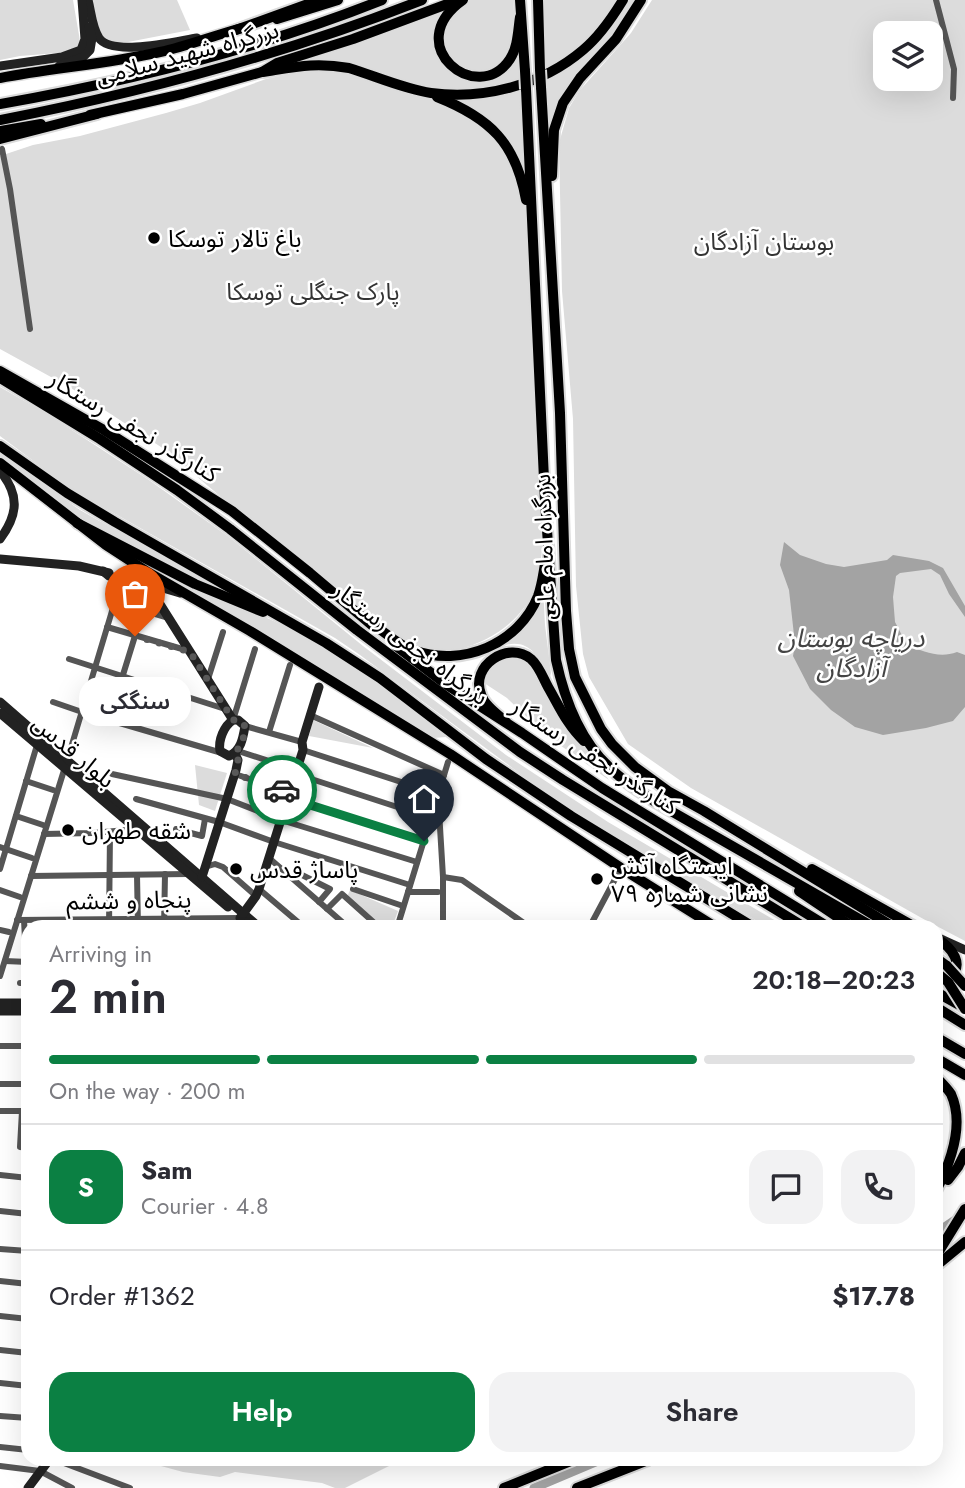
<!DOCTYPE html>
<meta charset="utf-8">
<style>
body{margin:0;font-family:Jost,"Noto Sans Arabic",sans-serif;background:#f2f2f3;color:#2b2b33;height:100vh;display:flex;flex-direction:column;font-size:26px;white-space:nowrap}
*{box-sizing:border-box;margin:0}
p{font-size:23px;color:#7c7c81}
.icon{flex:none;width:38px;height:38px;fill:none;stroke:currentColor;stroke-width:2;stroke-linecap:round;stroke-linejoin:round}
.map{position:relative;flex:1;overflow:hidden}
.drawer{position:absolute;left:21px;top:920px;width:922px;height:546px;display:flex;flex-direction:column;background:#fff;border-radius:21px;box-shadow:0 7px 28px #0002}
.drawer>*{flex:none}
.buttons{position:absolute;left:873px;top:21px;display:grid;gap:14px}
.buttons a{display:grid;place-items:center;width:70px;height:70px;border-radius:14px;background:#fff;box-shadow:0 7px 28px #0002;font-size:35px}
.pin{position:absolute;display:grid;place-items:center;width:60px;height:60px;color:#fff;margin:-72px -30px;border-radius:50% 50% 50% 0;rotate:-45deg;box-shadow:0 0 7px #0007}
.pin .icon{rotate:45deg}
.courier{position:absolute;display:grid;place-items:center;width:70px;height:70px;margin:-35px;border:5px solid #0b8043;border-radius:50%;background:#fff;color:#222;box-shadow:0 2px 9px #0007}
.bubble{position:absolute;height:49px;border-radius:21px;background:#fff;box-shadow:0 7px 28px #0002;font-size:23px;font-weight:600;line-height:49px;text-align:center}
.overview em{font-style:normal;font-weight:600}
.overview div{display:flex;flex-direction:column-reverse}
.overview{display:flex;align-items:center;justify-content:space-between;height:119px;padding:0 28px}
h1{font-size:46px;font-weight:600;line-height:52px}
.bar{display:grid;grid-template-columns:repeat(4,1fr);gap:10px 7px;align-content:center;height:84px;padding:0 28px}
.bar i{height:9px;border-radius:5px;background:#e1e1e2}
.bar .selected{background:#0b8043}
.bar p{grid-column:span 4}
.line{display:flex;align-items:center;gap:18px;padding:0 28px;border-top:2px solid #e1e1e2}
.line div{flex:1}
.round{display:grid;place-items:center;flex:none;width:74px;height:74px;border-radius:21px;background:#f2f2f3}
.cta{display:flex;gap:14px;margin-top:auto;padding:14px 28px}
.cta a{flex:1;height:80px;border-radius:21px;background:#0b8043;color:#fff;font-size:28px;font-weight:600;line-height:80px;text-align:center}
.cta a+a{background:#f2f2f3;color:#2b2b33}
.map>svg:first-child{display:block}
</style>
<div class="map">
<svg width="965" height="1488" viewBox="0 0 965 1488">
<rect width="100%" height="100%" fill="#fff"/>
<g fill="#dcdcdc" fill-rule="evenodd">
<path d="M0 0H73L80 41 78 48 71 52 20 56 0 60Z"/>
<path d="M89 0H177L190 30 123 43H108L102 38Z"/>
<path d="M469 0H513L515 24 513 45 502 66 477 75 448 60 441 31 459 5Z"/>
<path d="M542 0H620L587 43 544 72Z"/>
<path d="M626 0H638L632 11 563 98 550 174 544 78 556 72Z"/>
<path d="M652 0H965V941L927 921 691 788 628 744 589 677 583 654 576 586 573 419 562 291 559 143 569 108 580 90 631 33ZM886 33H931V79H886Z"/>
<path d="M461 1 442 18 448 66 497 75 518 33 521 82 508 85 445 91 408 84 356 67 282 65Z"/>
<path d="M309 70 346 72 450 104 463 110 503 143 523 189 526 219 542 525C542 547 542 569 534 590 522 620 491 641 460 649 445 653 427 651 411 648L270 538 164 449 71 388 0 349V156L33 145 80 136 166 113 200 103 266 79Z"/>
<path d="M522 87 528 193 506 144 446 97Z"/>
<path d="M0 387 47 414 149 480 229 537 363 646 506 755 608 822 786 927H767L549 795 360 655 335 638 71 489 0 436Z"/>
<path d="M0 454 80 510 237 598 238 601 105 534 65 507 0 457Z"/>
<path d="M120 548 282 625 321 645 382 687 446 737 433 738 240 621 150 570Z"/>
<path d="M543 586 545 625 551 673 550 677C535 651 527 636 495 648L516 632Z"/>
<path d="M523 656 537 673 560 717 609 780 543 733 507 698 481 681 498 658Z"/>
<path d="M313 720 373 748 309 736Z"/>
<path d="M195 765 227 773 215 811 199 805Z"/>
<path d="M350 890 398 911 392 927H383L347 897Z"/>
<path d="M139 1460H397V1462L345 1488H335L322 1483 235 1472 220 1477 183 1472Z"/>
</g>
<path fill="#a3a3a3" d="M784 542 800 555 826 564 844 567 887 560 893 555 929 561 943 568 965 606V617L949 594 940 575 931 569 900 573 896 576 893 597 895 622 907 645C923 651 939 659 957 652L965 655V707L953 721 926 728 883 735 855 727 831 710 810 689 793 656 795 644 789 590 780 565Z"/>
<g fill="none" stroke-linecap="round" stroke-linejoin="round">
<g stroke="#a3a3a3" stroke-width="9">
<path d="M936 1233 958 1218"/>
<path d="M534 1488 600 1460"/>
</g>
<g stroke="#dbdbdb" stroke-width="13">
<g id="primary">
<path d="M277 19 338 0"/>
<path d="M0 78C53 68 107 64 160 52 188 46 215 35 242 28"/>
<path d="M90 115 183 94 262 72 277 63 353 39 458 0"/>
<path d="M0 131 41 124"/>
<path d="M0 371 104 430 232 511 310 573 374 627"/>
<path d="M0 463 106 545 146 571 250 631 450 754 621 868 717 928"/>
<path d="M396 646 447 685 522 733 602 788 830 928"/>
<path d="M936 992 965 1008"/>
<path d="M936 1058 965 1075"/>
</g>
</g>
<g stroke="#dbdbdb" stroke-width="14">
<g id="highway">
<path d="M463 0C399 45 478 108 510 59 518 47 518 30 520 17"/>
<path d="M520 0 525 71"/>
<path d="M538 0 540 70"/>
<path d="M236 30 319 0"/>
<path d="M262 72C295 67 315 62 349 68 375 76 404 89 431 93 484 100 542 85 583 50 600 36 612 18 623 0"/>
<path d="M541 87 560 413 566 611 569 649 575 677 601 729 612 744 635 767 668 791 704 811 895 928"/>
<path d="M526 89 545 501 556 660C564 697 580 740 609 767 623 781 640 792 657 803L875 928"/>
<path d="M437 97C490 118 516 143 526 200"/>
<path d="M0 104C131 81 259 49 382 0"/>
<path d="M0 120C144 92 285 54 422 0"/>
<path d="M0 139 97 114"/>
<path d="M552 176 554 130 563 103 580 78 616 39 641 0"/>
<path d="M0 378 100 439 177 490 230 529 357 630 520 752 563 780 806 928"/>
<path d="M0 446 67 493 115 522 326 643 380 678 486 759 571 816 755 928"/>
<path d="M77 523 195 584 263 612"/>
<path d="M368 621C383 630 397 645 413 650 462 668 519 644 538 596 542 585 543 575 545 564"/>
<path d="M506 722C497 714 484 705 481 694 470 666 508 640 531 659 539 666 543 678 548 687 559 706 567 725 584 741"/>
<path d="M812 869 917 928"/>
<path d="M799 891 854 928"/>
<path d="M936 938C953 948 965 965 949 978"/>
<path d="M936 958 947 966"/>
<path d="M936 1007 965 1025"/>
<path d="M936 1037 965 1054"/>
<path d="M936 1077C941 1082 947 1088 951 1094 965 1125 951 1162 936 1191"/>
<path d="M948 1180 958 1167 965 1153"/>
<path d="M936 1256 965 1209"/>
<path d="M936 1266 965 1242"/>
<path d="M504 1488 573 1460"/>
<path d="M577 1488 648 1460"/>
</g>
</g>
<g stroke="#555" stroke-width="6">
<path d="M936 0 954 69 953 98"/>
<path d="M0 150 2 149 10 189 30 329"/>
<path d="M115 602 169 618"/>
<path d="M107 627 189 651"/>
<path d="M69 659 225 709"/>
<path d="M208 679 223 632"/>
<path d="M53 702 82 712 222 753"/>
<path d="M310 715 444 775"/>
<path d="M109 720 135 636"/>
<path d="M233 720 255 649"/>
<path d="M245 726 302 742"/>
<path d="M269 732 290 665"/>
<path d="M303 750 438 794 443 877V928"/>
<path d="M238 751 297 770"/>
<path d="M67 761 121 581"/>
<path d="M112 774 227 799 281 820 417 862"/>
<path d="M235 774 290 793"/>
<path d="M296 774 431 818"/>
<path d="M26 781 53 790"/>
<path d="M288 798 423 841"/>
<path d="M136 799 219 822 274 842 410 885"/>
<path d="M16 816 43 825"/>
<path d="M176 829 202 836 205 819"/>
<path d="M44 834 93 833 137 829"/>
<path d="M0 847 32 858"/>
<path d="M269 858 349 928"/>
<path d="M205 867 215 864 223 867 256 896"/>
<path d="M0 869 37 745"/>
<path d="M300 874 330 889 319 902"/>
<path d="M137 875 138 928"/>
<path d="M31 876 188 874"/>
<path d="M443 877 462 880 531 928"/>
<path d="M259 889 305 928"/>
<path d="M353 889 403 906"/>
<path d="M0 890 20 897"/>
<path d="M408 892H438"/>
<path d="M327 909 342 894 380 928"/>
<path d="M17 920 240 918"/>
<path d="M24 920 25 939"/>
<path d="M109 928 110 832"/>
<path d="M164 928 165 874"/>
<path d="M397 928 448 762"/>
<path d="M589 928 621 868"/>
<path d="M0 930 9 932"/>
<path d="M5 961 28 962"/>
<path d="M0 976 65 767"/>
<path d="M20 983H28"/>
<path d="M0 1046H28"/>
<path d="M0 1084H28"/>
<path d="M0 1111H28"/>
<path d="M22 1111 20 1147 28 1148"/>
<path d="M0 1175 28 1178"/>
<path d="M0 1211 28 1214"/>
<path d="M0 1249 28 1251"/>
<path d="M0 1281 28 1284"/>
<path d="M0 1316 28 1319"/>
<path d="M0 1350 28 1353"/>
<path d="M0 1383 28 1386"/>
<path d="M0 1416 28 1418"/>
<path d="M0 1447 28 1450"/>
<path d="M56 1460 130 1488"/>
<path d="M0 1466 40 1471 72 1488"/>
</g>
<g stroke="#222" stroke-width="9">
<path d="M88 0C91 11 92 28 99 38 112 57 177 41 197 38"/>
<path d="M0 66 62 57 81 50 85 39 82 0"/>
<path d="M59 66 83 57 90 50 92 38 89 27"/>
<path d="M0 471C20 495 18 515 0 539"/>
<path d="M0 559 79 566 109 573"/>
<path d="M103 571 109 576 151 590 233 720"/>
<path d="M146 583 180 593"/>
<path d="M0 702 260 928"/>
<path d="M0 713 228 907"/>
<path d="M233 720H238L245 726C243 738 241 751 229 756L220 751C218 740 224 726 233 720Z"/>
<path d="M202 877 236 770 238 760 235 754"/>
<path d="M240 918 256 896 259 889 303 750 302 742 319 687"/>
<path d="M941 939 965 950"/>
<path d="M0 1003H28"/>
<path d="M0 1011H28"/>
<path d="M28 1488 49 1460"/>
</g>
<use href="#primary" stroke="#000" stroke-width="10"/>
<use href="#highway" stroke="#000" stroke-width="10"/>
<g stroke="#dbdbdb" stroke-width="14" stroke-linecap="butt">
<g id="highway-bridge">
<path d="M540 70 541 87"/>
<path d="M525 71 526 89"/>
<path d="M947 966 965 986"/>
<path d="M936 972 948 982 965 1009"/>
</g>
</g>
<use href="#highway-bridge" stroke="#000" stroke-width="10"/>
</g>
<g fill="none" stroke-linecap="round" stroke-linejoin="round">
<path stroke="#595959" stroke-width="7" stroke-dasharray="0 12.6" d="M135 636 190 652 233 720H238L245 726 243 740 235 754 238 760 235 774 282 790"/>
<path stroke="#0b8043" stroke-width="9" d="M282 790 290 793 288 798 424 841"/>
</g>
<g fill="#000" stroke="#fff" stroke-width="2.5">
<circle cx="154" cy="238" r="7"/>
<circle cx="68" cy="830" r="7"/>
<circle cx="236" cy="869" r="7"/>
<circle cx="597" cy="879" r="7"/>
</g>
<g text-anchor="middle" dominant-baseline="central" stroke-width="5" stroke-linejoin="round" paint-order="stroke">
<g font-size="24" fill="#000" stroke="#fff">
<text transform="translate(187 53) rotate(-15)">بزرگراه شهید سلامی</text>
<text transform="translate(134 426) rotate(31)">کنارگذر نجفی رستگار</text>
<text transform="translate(544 547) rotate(-92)">بزرگراه امام علی</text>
<text transform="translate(411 643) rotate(37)">بزرگراه نجفی رستگار</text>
<text transform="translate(74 751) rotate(40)">بلوار قدس</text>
<text transform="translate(595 756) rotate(33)">کنارگذر نجفی رستگار</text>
<text transform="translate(129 900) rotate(-1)">پنجاه و ششم</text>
</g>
<g font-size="24" fill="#000" stroke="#fff" text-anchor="start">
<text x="168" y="238">باغ تالار توسکا</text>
<text x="82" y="830">شقه طهران</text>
<text x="611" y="865">ایستگاه آتش<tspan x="611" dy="28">نشانی شماره ۷۹</tspan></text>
<text x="250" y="869">پاساژ قدس</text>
</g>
<g font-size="24" fill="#333" stroke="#fff">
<text x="764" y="241">بوستان آزادگان</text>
<text x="313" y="291">پارک جنگلی توسکا</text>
</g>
<g font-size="26" font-style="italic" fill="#444" stroke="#fff">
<text x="851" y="638">دریاچه بوستان<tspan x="851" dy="30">آزادگان</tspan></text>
</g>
</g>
</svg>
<div class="buttons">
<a><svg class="icon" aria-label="layers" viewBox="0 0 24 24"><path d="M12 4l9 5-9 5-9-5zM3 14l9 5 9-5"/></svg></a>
</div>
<div class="pin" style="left:135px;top:636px;background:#ea580c"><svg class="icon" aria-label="bag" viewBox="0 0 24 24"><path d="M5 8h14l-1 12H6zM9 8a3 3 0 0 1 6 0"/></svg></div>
<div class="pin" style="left:424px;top:841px;background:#1f2937"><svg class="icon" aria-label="home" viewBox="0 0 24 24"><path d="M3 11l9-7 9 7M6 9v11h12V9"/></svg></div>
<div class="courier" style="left:282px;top:790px"><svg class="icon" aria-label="car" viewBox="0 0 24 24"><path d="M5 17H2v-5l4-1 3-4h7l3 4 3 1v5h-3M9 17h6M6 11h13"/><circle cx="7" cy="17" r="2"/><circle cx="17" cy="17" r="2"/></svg></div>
<div class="bubble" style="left:79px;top:677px;width:112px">سنگکی</div>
<section class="drawer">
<div class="overview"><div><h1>2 min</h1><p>Arriving in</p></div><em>20:18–20:23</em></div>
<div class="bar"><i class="selected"></i><i class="selected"></i><i class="selected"></i><i></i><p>On the way · 200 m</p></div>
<div class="line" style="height:126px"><b class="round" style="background:#0b8043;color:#fff">S</b><div><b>Sam</b><p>Courier · 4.8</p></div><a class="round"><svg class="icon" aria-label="chat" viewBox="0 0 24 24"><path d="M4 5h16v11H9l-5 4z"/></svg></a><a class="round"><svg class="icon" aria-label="phone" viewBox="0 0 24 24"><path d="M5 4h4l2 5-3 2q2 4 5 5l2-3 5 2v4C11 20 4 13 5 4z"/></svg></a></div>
<div class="line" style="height:91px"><div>Order #1362</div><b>$17.78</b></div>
<div class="cta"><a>Help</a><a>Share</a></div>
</section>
</div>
